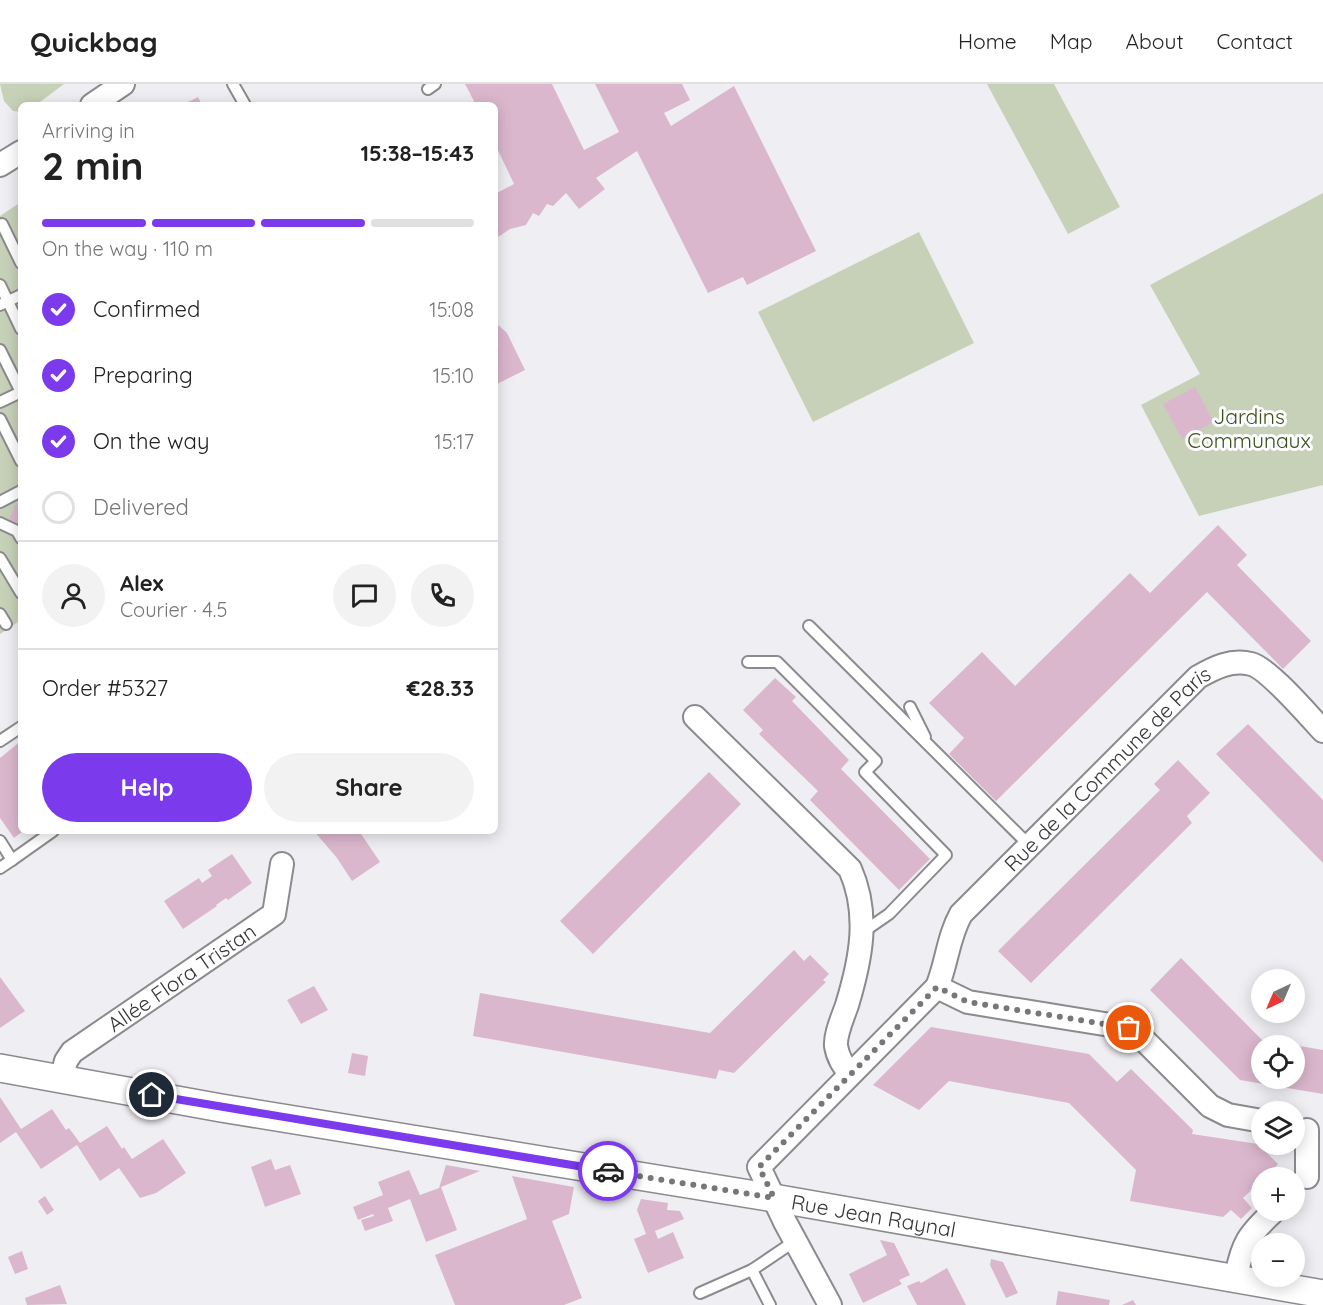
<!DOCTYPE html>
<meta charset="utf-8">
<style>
body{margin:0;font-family:Quicksand,sans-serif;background:#f2f2f2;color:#222;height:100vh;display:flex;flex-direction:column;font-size:22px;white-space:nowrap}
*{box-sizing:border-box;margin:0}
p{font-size:20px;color:#767676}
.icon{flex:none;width:33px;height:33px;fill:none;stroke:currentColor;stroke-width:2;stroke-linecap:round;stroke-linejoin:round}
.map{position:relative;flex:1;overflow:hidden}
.drawer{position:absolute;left:18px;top:18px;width:480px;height:732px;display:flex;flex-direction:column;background:#fff;border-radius:9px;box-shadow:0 3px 15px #0003}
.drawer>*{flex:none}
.needle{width:39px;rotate:224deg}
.buttons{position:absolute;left:1251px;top:885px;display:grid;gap:12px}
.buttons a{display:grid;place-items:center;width:54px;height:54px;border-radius:50%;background:#fff;box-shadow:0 3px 15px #0003;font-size:30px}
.pin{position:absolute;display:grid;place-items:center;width:51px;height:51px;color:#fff;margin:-26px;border:3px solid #fff;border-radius:50%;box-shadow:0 2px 6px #0007}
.courier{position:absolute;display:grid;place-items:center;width:60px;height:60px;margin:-30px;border:4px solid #7c3aed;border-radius:50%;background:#fff;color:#222;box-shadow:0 2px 8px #0007}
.summary em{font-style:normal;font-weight:800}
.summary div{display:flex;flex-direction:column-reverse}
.summary{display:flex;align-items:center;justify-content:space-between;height:102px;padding:0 24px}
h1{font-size:39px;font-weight:800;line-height:45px}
.bar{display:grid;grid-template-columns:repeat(4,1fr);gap:9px 6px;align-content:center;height:72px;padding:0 24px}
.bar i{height:8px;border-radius:4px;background:#e0e0e0}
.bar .current{background:#7c3aed}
.bar p{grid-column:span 4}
.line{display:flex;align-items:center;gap:15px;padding:0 24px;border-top:2px solid #e0e0e0}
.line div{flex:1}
.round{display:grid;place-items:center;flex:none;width:63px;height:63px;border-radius:32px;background:#f2f2f2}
ol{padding:0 24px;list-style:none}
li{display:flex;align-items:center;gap:18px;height:66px}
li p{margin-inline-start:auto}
li .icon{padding:6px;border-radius:50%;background:#7c3aed;color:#fff;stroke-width:4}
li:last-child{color:#767676}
li i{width:33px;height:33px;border:3px solid #e0e0e0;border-radius:50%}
.button{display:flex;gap:12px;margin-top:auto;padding:12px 24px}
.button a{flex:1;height:69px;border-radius:36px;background:#7c3aed;color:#fff;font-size:24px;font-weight:800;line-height:69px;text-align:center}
.button a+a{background:#f2f2f2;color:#222}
header{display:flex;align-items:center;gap:36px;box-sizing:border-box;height:84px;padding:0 30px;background:#fff;border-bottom:2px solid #e0e0e0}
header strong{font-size:28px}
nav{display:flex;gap:33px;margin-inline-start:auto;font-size:21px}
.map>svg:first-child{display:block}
</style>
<header>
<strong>Quickbag</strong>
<nav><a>Home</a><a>Map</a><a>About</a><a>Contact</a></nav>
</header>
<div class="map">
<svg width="1323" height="1221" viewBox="0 0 1323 1221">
<rect width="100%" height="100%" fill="#efeff3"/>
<g fill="#c7d1b8">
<path d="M0 0H64L36 21H21V28L13 27 4 17Z"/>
<path d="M987 0H1054L1120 123 1068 150Z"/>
<path d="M1323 109V401L1199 432 1141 321 1200 290 1150 201Z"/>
<path d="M21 118V536L0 550V132Z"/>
<path d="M919 148 974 259 813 338 758 228Z"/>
</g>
<g fill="#dbb7cd">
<path d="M465 0H552L584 66 619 48 595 0H682L690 16 664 29 671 42 734 2 816 167 747 201 743 193 708 209 637 67 596 94 605 105 579 125 566 109 553 122 547 120 539 132 533 129 526 141 510 145 495 155V110L514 100 495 60V21H476Z"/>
<path d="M198 13 201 19 182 21Z"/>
<path d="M495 238 507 249 525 286 495 301Z"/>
<path d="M1195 303 1214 338 1182 355 1163 320Z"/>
<path d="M16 420 21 422V441L9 435Z"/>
<path d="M1218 441 1247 471 1237 481 1311 557 1283 585 1207 508 996 717 949 670 964 654 929 619 982 568 1015 602 1130 489 1150 509Z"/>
<path d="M775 594 796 613 792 617 849 676 841 685 930 775 899 806 810 716 818 707 759 650 763 646 743 626Z"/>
<path d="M1248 640 1323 716V779L1216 670Z"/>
<path d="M21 657V747H23L14 754 0 734V674Z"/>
<path d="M1178 676 1210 709 1187 732 1192 739 1031 899 998 867 1160 706 1154 700Z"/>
<path d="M709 688 741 720 593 870 560 837Z"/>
<path d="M314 747H359L380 778 352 797 337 774Z"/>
<path d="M232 770 252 799 228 816 226 814 216 821 217 822 183 845 164 817 199 794 202 799 212 792 208 786Z"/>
<path d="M794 866 804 877 810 871 829 890 823 896 826 898 734 989 719 986 716 995 473 952 480 909 710 949Z"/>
<path d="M1181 874 1262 956 1288 960 1262 962V994H1294V961L1323 966V1010L1240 996 1150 906Z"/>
<path d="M0 893 25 927 0 944Z"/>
<path d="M314 902 328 926 301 940 287 916Z"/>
<path d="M931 943 1089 970 1117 998 1131 985 1193 1046 1192 1050 1258 1060 1278 1080 1265 1094H1262V1096L1243 1114 1252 1124 1241 1135 1231 1126 1223 1133 1130 1117 1136 1086 1069 1019 949 997 919 1026 873 1001Z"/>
<path d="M352 969 368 972 365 992 348 989Z"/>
<path d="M0 1013 21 1045 52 1025 66 1046 69 1044 80 1059 107 1042 122 1065 124 1063 132 1075 163 1055 186 1089 156 1109 140 1114 119 1084 100 1097 77 1061 41 1085 16 1048 0 1059Z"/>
<path d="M271 1075 275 1086 290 1081 301 1110 265 1123 251 1083Z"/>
<path d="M446 1081 480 1087 441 1103 457 1146 426 1158 410 1115 388 1124 393 1137 365 1147 361 1136 374 1132 373 1130 358 1136 353 1123 383 1111 378 1098 409 1086 420 1111 439 1104Z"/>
<path d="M512 1092 574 1103 569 1130 552 1137 582 1214 564 1221H455L435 1171 527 1135Z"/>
<path d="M45 1112 54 1126 47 1131 38 1117Z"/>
<path d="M641 1115 668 1119 667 1126 680 1127 684 1135 655 1147 658 1155 673 1148 684 1174 648 1189 634 1155 646 1150 637 1126Z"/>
<path d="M880 1156 894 1159 910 1191 899 1196 902 1200 863 1219 849 1190 887 1171Z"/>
<path d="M22 1167 28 1185 15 1190 8 1173Z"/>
<path d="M991 1175 1003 1178 1018 1209 1006 1214 990 1181Z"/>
<path d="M947 1184 966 1221H917L907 1202 919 1197 921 1199Z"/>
<path d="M60 1201 67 1220 27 1221 25 1214Z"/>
<path d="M1058 1207 1110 1216 1109 1221H1056Z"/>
<path d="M1133 1216 1136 1221H1122Z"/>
</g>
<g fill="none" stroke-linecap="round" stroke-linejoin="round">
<g stroke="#8b8b8f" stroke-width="14">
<g id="service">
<path d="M233 0 245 21"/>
<path d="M428 5 435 0"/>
<path d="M2 140 21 179"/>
<path d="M0 201 21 245"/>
<path d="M0 221 21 211"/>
<path d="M0 266 21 308"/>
<path d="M0 318 21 308"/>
<path d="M0 335 21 377"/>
<path d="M0 418 21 407"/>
<path d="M0 439 17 447 21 454"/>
<path d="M0 474 21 509"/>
<path d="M0 530 6 540"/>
<path d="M809 542 1030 762"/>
<path d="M748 578H777L876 677 865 688 946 771 889 830 863 848"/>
<path d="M910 623 925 653"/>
<path d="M0 657 21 643"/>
<path d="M0 757 12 776 0 784"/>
<path d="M12 776 53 747"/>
<path d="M752 1186 795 1157"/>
<path d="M700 1209 752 1186 770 1221"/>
</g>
</g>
<g stroke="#8b8b8f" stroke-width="26">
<g id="minor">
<path d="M92 21 123 0"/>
<path d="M0 81 21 68"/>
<path d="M695 633 850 785C870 830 861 875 847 921 843 933 835 950 836 962 838 974 843 981 850 990"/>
<path d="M937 903 968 918 1129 944 1142 954 1210 1022 1228 1031 1262 1037"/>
<path id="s1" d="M61 995 66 977 72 968 274 830 282 780"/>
<path d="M1307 1046V1093"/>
<path d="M1236 1194C1242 1159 1249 1150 1275 1126"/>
<path id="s2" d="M830 1221 785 1138 759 1083 937 903C947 879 948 853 961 830L1198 593C1214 584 1231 575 1251 580 1268 584 1309 632 1323 647"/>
</g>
</g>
<g stroke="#8b8b8f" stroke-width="30">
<g id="tertiary">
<path id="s3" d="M0 984 221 1024 774 1114 1323 1210"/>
</g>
</g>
<use href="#service" stroke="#fff" stroke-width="10"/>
<use href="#minor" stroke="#fff" stroke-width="22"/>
<use href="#tertiary" stroke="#fff" stroke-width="27"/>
</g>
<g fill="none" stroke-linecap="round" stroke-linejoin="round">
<path stroke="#777779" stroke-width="6" stroke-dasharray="0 10.8" d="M608 1087 774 1114 759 1083 937 903 968 918 1129 944"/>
<path stroke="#7c3aed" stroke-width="8" d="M152 1011 608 1087"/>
</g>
<g text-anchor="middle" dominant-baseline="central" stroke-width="6" stroke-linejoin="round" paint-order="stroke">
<g font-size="21" fill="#3e501a" stroke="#fcfcff">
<text x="1249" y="332">Jardins<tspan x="1249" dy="24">Communaux</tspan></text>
</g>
<g font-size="21" fill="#363637" stroke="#fcfcff">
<text stroke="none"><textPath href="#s2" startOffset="692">Rue de la Commune de Paris</textPath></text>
<text stroke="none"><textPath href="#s1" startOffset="162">Allée Flora Tristan</textPath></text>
<text stroke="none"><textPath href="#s3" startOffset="886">Rue Jean Raynal</textPath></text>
</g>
</g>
</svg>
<div class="buttons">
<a><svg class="needle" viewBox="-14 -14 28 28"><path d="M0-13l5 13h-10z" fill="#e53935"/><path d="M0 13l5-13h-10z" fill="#767676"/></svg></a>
<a><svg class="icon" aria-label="locate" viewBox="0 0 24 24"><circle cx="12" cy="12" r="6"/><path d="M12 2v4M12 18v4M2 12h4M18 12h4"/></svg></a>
<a><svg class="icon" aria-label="layers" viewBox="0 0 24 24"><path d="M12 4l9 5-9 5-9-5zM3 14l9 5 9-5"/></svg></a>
<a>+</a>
<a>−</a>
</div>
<div class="pin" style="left:1129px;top:944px;background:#ea580c"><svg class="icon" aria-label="bag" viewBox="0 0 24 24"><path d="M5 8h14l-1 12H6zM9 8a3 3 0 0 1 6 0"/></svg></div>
<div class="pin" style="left:152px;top:1011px;background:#1f2937"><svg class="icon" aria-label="home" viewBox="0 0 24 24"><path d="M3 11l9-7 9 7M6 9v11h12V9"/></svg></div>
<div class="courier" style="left:608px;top:1087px"><svg class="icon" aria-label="car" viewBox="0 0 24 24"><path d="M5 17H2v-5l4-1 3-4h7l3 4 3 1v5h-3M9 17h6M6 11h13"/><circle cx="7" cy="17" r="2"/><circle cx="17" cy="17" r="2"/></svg></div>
<section class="drawer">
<div class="summary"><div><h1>2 min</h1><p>Arriving in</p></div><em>15:38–15:43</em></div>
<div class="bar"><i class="current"></i><i class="current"></i><i class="current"></i><i></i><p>On the way · 110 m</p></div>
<ol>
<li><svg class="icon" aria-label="check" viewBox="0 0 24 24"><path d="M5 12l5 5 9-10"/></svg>Confirmed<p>15:08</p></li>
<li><svg class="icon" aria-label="check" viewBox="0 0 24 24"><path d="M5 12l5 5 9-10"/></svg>Preparing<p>15:10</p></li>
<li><svg class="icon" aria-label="check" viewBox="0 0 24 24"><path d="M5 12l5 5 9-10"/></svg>On the way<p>15:17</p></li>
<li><i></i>Delivered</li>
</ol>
<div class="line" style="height:108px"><a class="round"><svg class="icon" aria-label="person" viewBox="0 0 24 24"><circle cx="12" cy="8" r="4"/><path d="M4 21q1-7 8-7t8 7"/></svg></a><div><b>Alex</b><p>Courier · 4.5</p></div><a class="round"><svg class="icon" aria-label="chat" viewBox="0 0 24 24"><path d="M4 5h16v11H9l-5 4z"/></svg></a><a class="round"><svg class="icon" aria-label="phone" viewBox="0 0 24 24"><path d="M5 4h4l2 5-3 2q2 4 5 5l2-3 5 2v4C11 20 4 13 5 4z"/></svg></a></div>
<div class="line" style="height:78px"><div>Order #5327</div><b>€28.33</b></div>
<div class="button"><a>Help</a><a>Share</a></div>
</section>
</div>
